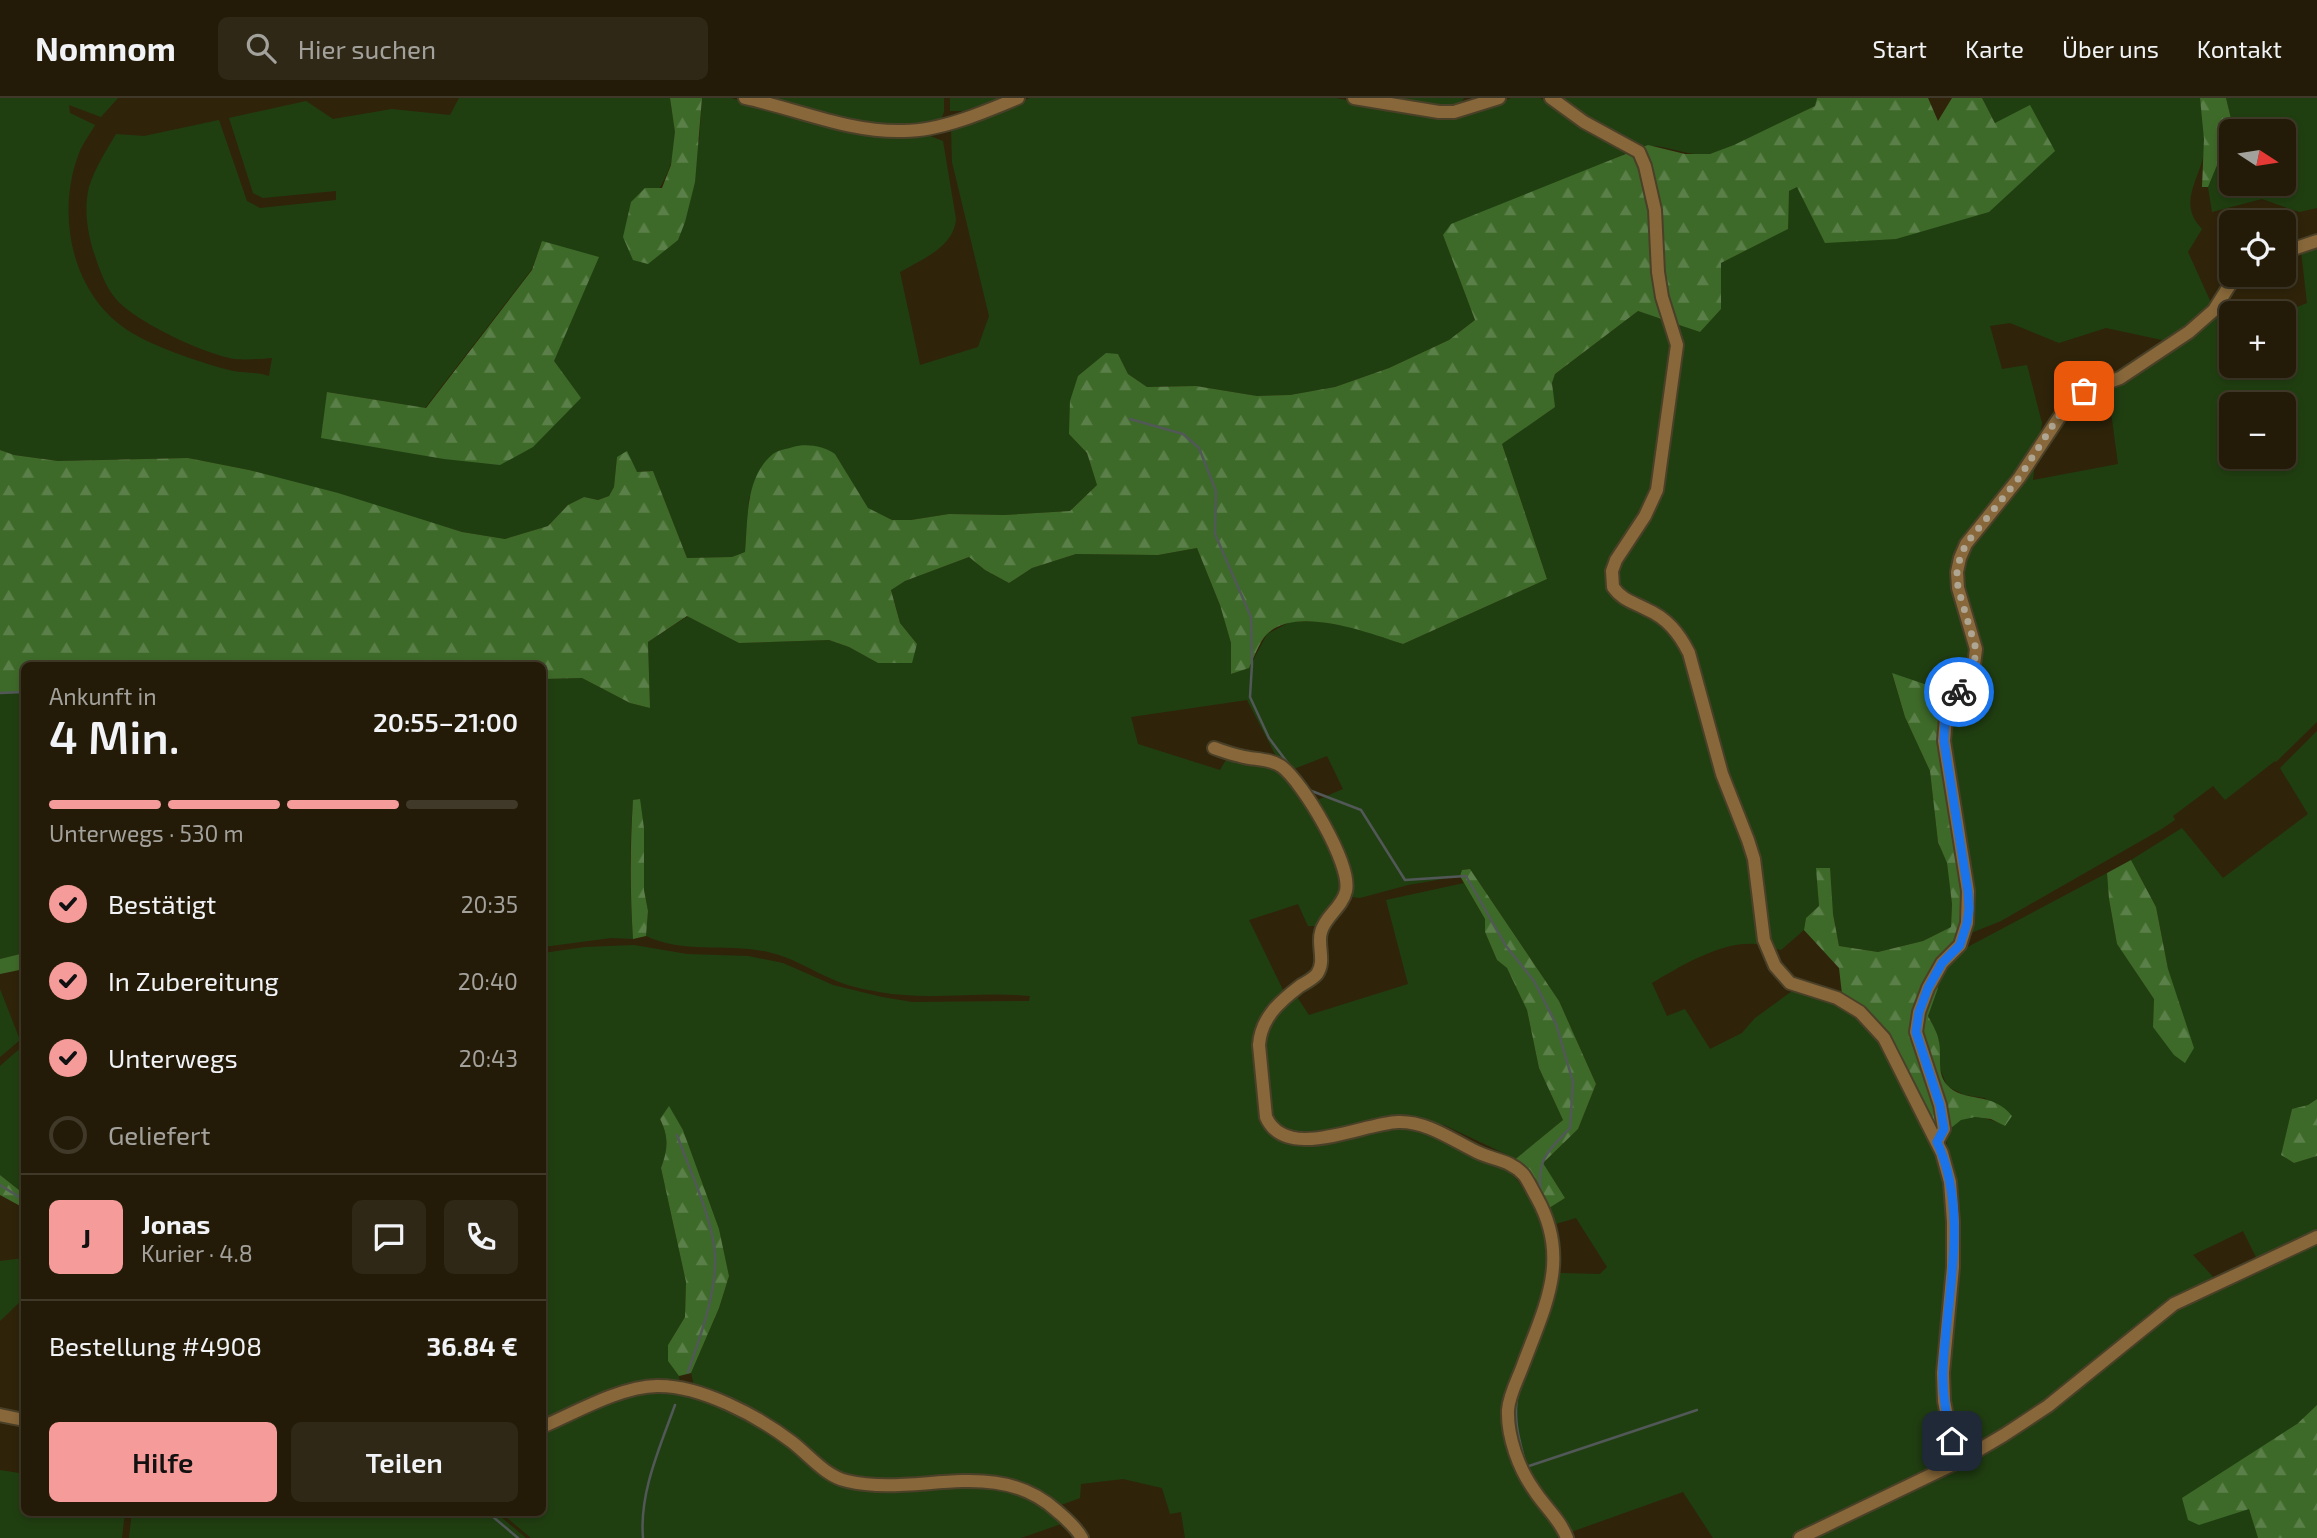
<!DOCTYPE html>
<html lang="de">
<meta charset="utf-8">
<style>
body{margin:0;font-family:"Exo 2",sans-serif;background:#2f2816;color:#f1f3f6;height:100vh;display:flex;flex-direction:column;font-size:26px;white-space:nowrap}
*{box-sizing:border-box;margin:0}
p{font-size:23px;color:#a3a19c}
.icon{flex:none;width:38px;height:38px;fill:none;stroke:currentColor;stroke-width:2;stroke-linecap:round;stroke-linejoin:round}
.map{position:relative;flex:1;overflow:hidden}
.sheet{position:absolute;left:21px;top:564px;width:525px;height:854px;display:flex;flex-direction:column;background:#231b08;border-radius:10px;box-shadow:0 4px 10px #0003,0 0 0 2px #403929}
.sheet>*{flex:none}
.needle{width:46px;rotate:102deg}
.fabs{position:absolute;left:2219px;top:21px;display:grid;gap:14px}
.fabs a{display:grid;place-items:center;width:77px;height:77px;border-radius:10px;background:#231b08;box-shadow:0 4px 10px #0003,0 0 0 2px #403929;font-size:35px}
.pin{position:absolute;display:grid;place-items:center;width:60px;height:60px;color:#fff;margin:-30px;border-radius:14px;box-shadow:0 4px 10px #0006}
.courier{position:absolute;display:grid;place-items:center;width:70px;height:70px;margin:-35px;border:5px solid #1a73e8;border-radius:50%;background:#fff;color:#222;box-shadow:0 2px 9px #0007}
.headline em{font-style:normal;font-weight:600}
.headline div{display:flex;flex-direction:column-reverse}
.headline{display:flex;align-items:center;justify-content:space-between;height:119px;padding:0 28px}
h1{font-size:46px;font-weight:600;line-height:52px}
.bar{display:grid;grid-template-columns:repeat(4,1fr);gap:10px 7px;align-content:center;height:84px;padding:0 28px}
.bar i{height:9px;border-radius:5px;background:#403929}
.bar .active{background:#f59b99}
.bar p{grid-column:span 4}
.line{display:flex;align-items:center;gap:18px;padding:0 28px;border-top:2px solid #403929}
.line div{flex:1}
.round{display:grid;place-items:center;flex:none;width:74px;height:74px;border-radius:10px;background:#2f2816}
ol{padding:0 28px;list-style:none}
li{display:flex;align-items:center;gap:21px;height:77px}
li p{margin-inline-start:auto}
li .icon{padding:7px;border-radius:50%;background:#f59b99;color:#111;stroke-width:4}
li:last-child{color:#a3a19c}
li i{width:38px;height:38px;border:4px solid #403929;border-radius:50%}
.cta{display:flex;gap:14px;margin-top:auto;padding:14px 28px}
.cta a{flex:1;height:80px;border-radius:10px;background:#f59b99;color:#111;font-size:28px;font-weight:600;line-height:80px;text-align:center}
.cta a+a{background:#2f2816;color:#f1f3f6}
header{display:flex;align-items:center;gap:42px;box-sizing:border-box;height:98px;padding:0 35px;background:#231b08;border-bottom:2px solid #403929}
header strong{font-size:33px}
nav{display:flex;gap:38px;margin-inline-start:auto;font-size:24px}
.search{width:490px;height:63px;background:#2f2816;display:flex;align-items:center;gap:18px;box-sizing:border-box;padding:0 24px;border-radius:10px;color:#a3a19c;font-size:26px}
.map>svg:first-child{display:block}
</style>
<header>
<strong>Nomnom</strong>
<div class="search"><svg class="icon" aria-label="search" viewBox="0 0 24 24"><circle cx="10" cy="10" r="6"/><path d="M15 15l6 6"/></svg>Hier suchen</div>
<nav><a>Start</a><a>Karte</a><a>Über uns</a><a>Kontakt</a></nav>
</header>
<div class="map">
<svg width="2317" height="1440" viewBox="0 0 2317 1440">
<defs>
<pattern id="forest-firs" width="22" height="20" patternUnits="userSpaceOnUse" patternTransform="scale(1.75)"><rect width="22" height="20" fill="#3e6a29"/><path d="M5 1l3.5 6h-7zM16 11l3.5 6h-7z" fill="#5a7f48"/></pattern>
</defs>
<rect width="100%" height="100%" fill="#2f240a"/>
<g fill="#203f11" fill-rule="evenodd">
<path d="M0 0H118L101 19 69 7 70 15 95 27C90 36 83 45 79 55 55 118 72 199 132 235 157 250 204 266 233 273 245 275 257 274 269 278L272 260C260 261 246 262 235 261 204 256 136 224 116 201 104 187 99 169 93 152 87 132 84 110 89 89 95 70 106 53 116 36L144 38 219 22 247 103 260 110 336 102V93L263 100 253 95 229 20 306 3 333 21 392 11 450 17 459 0H670C671 11 674 22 675 33 677 77 649 106 624 139L699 44 702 0H731L860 36 901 39 925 36 943 43 956 121C954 149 921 162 900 174L920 267 978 249 989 218 952 64 951 29 1030 0H1336L1388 10 1475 13 1511 0H1540L1631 53 1443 137 1475 222 1449 242 1389 270 1335 289 1290 297 1257 298 1196 288 1147 289 1128 276 1118 256 1069 336 1087 355 1097 387 1070 413 1004 417 949 416 911 422H892L868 411 835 356 749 399 745 454 732 459 687 460 653 373 637 374 617 359 614 389 609 398 598 402 584 399 568 407 548 428 505 441 462 434 249 372 188 360 58 363 14 357 0 352ZM542 143 554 263 444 361 327 294 425 310 532 171Z"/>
<path d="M763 0H944V14L940 24 903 30 863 25Z"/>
<path d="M950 0H1002L963 13H950Z"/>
<path d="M1383 0H1464C1454 20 1402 4 1383 0Z"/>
<path d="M1558 0H1817L1815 8C1788 21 1739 51 1710 56 1687 60 1659 42 1640 50L1614 37Z"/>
<path d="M1982 0H2200C2202 17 2207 37 2204 55 2199 83 2177 105 2202 131L2188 154 2213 209 2164 245 2162 242 2106 230 2059 245 2010 225 1990 228 2002 271 2027 267 2042 325 2038 349 1957 458 1972 552 1964 581 1943 606 1939 591 1892 576 1905 619 1930 673 1938 744 1947 765 1952 806 1951 829 1923 843 1878 854 1839 848 1833 816 1817 770 1819 808 1806 820 1804 832 1781 852 1772 850 1737 705 1693 554 1632 501 1618 486 1616 475 1619 465 1650 421 1662 394 1682 246 1678 226 1700 234 1721 165 1787 131 1789 93 1797 88 1995 25Z"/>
<path d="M2226 0H2317V110L2299 114 2262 101 2212 114 2208 89 2233 29ZM2231 33H2284V86H2231Z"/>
<path d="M2317 149V624L2276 664 2275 663 2225 702 2213 688 2173 718 2175 722 2160 732 2001 823 1971 835 1974 811 1972 792 1949 643 1951 621 1977 568 1962 489 1963 461 1980 437 2001 412 2035 365 2033 382 2118 366 2108 292 2191 237 2216 216 2226 238 2231 236V268H2284V215H2282L2307 205 2301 153ZM2231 306H2284V359H2231Z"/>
<path d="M1638 213 1665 222 1672 249 1671 276 1651 390 1647 402 1622 445 1609 472 1606 486C1615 511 1648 512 1668 529 1677 536 1680 547 1685 557L1718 677 1728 709 1745 743 1750 761 1753 800 1762 847C1728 839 1680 868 1652 885L1667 918 1685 911 1710 951 1742 935 1755 920 1795 891C1808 895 1823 898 1835 904 1871 920 1889 959 1906 993 1920 1023 1941 1052 1947 1085 1959 1148 1941 1212 1940 1275 1939 1303 1945 1331 1951 1359L1946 1365 1790 1440H1713L1683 1394 1571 1434C1537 1388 1507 1359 1516 1296L1560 1175 1600 1176 1607 1169 1576 1120 1556 1126 1546 1112 1565 1100 1543 1065 1578 1031 1596 986 1559 903 1470 771 1462 772 1460 778 1408 787 1360 800 1352 799C1347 791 1350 779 1348 770L1315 703 1343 691 1327 658 1291 672 1277 660 1247 602 1131 619 1138 646 1220 672 1227 660C1239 662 1270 664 1279 670 1300 683 1347 769 1342 792 1339 807 1326 815 1319 828H1308L1298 806 1249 822 1285 896C1268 911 1257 923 1255 946 1257 964 1259 1019 1268 1031 1275 1041 1287 1043 1298 1045L1399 1028 1421 1031 1434 1035 1478 1060 1507 1072 1518 1083 1541 1119 1550 1148 1549 1175 1544 1201 1504 1313 1515 1373 1555 1423 1563 1437 1556 1440H1185L1181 1414 1170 1416 1162 1390 1123 1381 1081 1386 1080 1400 1061 1407 1055 1406 1044 1395 1019 1386 976 1378 882 1383 846 1379 824 1366 794 1340 756 1316 694 1288 691 1275 719 1210 729 1178 719 1131 683 1032 669 1009 660 1021C669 1039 668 1051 661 1070L686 1184 685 1219 668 1247V1263L679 1278 680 1286 656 1284 622 1291 543 1326V855L585 849 634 847 687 856 748 858 783 865 833 887 882 899 912 904 1029 903 1030 898C980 893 929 903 879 894 863 891 847 888 832 881 811 872 791 859 768 854 728 845 684 856 646 838L648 813 644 792V730L639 701 633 703C629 749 630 794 633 841L611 840 543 849 542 581 582 580 630 605 650 610 648 544 688 518 739 545 829 542 849 549 878 565H911L917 546 900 525 891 491 905 483 969 459 985 472 1009 485 1032 470 1076 456 1158 457 1197 450 1220 507 1231 545V576L1249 570 1267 536 1290 524 1315 523 1352 529 1403 546 1547 481 1502 346 1554 309 1552 285 1555 276Z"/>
<path d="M24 594V855L0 861V595Z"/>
<path d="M2317 633V1001L2308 1007 2292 1012 2281 1057 2294 1065 2317 1058V1135L2258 1163 2243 1133 2193 1157 2216 1182 1971 1353 1961 1350C1951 1326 1948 1301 1948 1275 1950 1212 1954 1150 1955 1087 1955 1069 1940 1047 1951 1030 1964 1012 1989 1020 2005 1028L1985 1000 1964 997 1947 988 1939 968V943L1928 918 1937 890 1934 887 1945 868 1962 852 2107 775 2109 801 2117 846 2154 901 2153 929 2168 871 2156 809 2131 762 2182 730 2223 780 2308 716 2280 670Z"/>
<path d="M1464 785 1485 821V834L1497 862 1507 870 1527 912 1539 970 1563 1022 1516 1061 1444 1027 1423 1025 1315 1037 1286 1035 1268 1017 1261 947 1268 923 1297 899 1309 917 1408 886 1386 802Z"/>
<path d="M0 891 20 942 0 959Z"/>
<path d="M24 947V1096L0 1077V968Z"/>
<path d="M2317 1145V1307L2297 1326 2249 1411 2258 1440H1807L2053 1312 2177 1212 2259 1175Z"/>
<path d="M24 1160V1200L0 1223V1163Z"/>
<path d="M657 1292 705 1301 752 1323 789 1346 832 1381 946 1386 1016 1392 1036 1401 1064 1425 1021 1440H531L500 1414H542L543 1333 623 1298Z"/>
<path d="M24 1360V1414H125L122 1440H0V1372L19 1375Z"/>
<path d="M132 1414H495L526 1440H129Z"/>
</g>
<g fill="url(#forest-firs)">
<path d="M670 0H702L695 84 685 124 678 142 648 166 633 162 623 139 631 104 645 90H662L671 67 675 34Z"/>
<path d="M1817 0H1928L1938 23 1952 0H1982L1995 25 2030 7 2055 53 1989 114 1896 141 1825 145 1797 89 1789 93 1788 131 1721 165V211L1700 234 1638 213 1555 276 1552 285 1555 309 1502 346 1547 481 1403 546C1369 535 1297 507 1267 536 1259 544 1254 560 1249 570L1231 576V545L1220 507 1197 450 1158 457 1076 456 1032 470 1009 485 985 472 969 459 905 483 891 492 900 525 917 546 912 565H878L849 549 829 542 739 545 687 518 648 544 650 610 630 605 582 580 543 581 542 567H24V594L0 595V352L14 357 58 363 188 360 249 372 338 395 462 434 505 441 548 428 568 407 584 399 598 402 609 398 614 389 617 359 627 353 637 374 653 373 687 460 732 459 745 454C748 421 745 379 773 356 778 352 787 351 793 349 806 345 824 348 835 356L868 410 892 422H911L949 416 1004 417 1070 413 1097 387 1087 355 1069 336 1070 303 1078 278 1106 255 1118 256 1128 276 1147 289 1196 288 1257 298 1290 297 1335 289 1389 270 1449 242 1475 222 1443 137 1451 126 1648 47 1685 56H1710L1734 47 1815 8Z"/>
<path d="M2200 0H2226L2233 29 2208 89H2202L2204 41Z"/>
<path d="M542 143 599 159 554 263 581 300 533 349 500 367 444 361 321 340 327 294 426 310 532 172Z"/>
<path d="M1892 575 1939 591C1944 609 1938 626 1939 644L1965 793 1964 811 1956 845 1928 879 1938 890 1928 918C1932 926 1938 935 1939 944 1942 958 1936 975 1947 987 1963 1005 1993 993 2012 1018L2005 1028 1991 1021 1975 1019 1961 1022 1951 1030 1926 1034 1896 973 1877 940 1842 896 1839 870 1804 832 1806 820 1819 808 1816 770H1830L1833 816 1839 848 1878 854 1923 843 1951 829 1952 806 1947 765 1938 744 1930 673 1905 619Z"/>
<path d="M640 701 644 730V792L648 813 646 838 633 841C630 794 630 749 633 702Z"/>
<path d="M2131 762 2156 809 2168 871 2194 950 2185 965 2174 957 2153 929 2154 901 2117 846 2109 801 2107 775Z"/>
<path d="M1470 771 1559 903 1596 986 1578 1031 1543 1065 1565 1100 1546 1112 1512 1064 1563 1022 1539 970 1527 912 1507 870 1497 862 1485 834V821L1460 778 1462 772Z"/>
<path d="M24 855V871L0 876V861Z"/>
<path d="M2317 1001V1058L2294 1065 2281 1057 2292 1011 2308 1007Z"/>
<path d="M669 1008 683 1032 719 1131 729 1178 719 1210 691 1275 679 1278 668 1263V1247L685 1219 686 1184 661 1070C668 1051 669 1039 660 1021Z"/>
<path d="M0 1077 24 1096V1110L0 1097Z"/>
<path d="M2317 1307V1440H2258L2249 1411 2199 1427 2188 1422 2182 1400 2297 1326Z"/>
</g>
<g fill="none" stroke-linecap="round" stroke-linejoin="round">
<g stroke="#515857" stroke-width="2.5">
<path d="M1130 321 1183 336 1199 350 1216 393 1215 436 1251 519 1252 566 1250 599 1269 640 1290 668"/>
<path d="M0 595 24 594"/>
<path d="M1309 692 1361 712 1405 782 1466 778 1506 848 1534 883 1556 926 1573 984 1570 1030C1548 1053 1536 1061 1541 1096"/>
<path d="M677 1037C689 1071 713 1121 715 1157 717 1194 700 1239 688 1274"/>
<path d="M0 1087 24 1102"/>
<path d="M1518 1295C1513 1318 1518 1338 1524 1360"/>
<path d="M1526 1367V1369L1697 1312"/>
<path d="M492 1418 518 1440"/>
<path d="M643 1440C639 1395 660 1349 675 1307"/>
</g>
<g stroke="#4a4028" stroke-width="16">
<g id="street">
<path d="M745 0C797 11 850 35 904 33 940 33 985 14 1018 0"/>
<path d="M1354 0 1439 14H1454L1499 0"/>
<path d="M1551 0 1584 24 1639 54 1645 68 1655 112 1658 174 1662 199 1677 247 1657 392 1645 418 1616 462 1612 473 1613 489C1622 502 1633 504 1646 511 1667 520 1679 535 1689 555L1722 676 1748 742 1754 761 1764 842 1775 868 1790 885 1837 900 1860 914 1884 940 1942 1055 1950 1084 1953 1124V1169L1943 1275 1944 1303 1952 1343 1960 1363"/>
<path d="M2284 154 2317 143"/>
<path d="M1214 650C1223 653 1231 656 1240 658 1253 662 1269 660 1281 668 1303 684 1352 767 1346 793 1342 810 1325 818 1321 834 1317 847 1326 863 1317 876 1313 881 1305 885 1300 888 1279 904 1261 920 1259 947L1266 1019C1286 1065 1363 1025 1398 1024 1427 1023 1452 1042 1477 1054 1493 1062 1511 1062 1524 1077 1529 1084 1533 1093 1537 1100 1571 1161 1545 1208 1523 1267 1518 1281 1509 1297 1508 1312 1507 1339 1519 1371 1534 1392 1544 1408 1560 1421 1567 1440"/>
<path d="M1937 1044 1944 1031 1940 1007 1916 934 1919 914 1928 890 1942 865 1960 847 1967 825 1968 793 1944 643 1946 620 1967 582 1974 567 1976 551 1958 490 1957 474 1960 460 1966 446 2019 380 2070 303 2084 293 2120 280 2189 234 2214 212 2236 177"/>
<path d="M0 1317 24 1322"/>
<path d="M542 1329C577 1314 619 1289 657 1288 700 1287 758 1318 792 1344 809 1357 825 1378 847 1383 916 1400 996 1357 1057 1413 1066 1421 1076 1429 1082 1440"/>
<path d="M1800 1440 1960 1363 2004 1337 2048 1308 2174 1206 2317 1139"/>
</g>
</g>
<use href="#street" stroke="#88683a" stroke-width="12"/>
</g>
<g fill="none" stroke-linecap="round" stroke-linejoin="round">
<path stroke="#aea693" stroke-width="7" stroke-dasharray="0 12.6" d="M1959 594 1974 567 1976 551 1958 490 1957 474 1960 460 1966 446 2019 380 2062 313 2075 298 2084 293"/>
<path stroke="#1a73e8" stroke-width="9" d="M1952 1343C1947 1320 1942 1297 1943 1273 1946 1199 1970 1115 1937 1044L1944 1031 1940 1007 1916 934 1919 914 1928 890 1942 865 1960 847 1967 825 1969 811 1968 793 1944 643 1945 620 1959 594"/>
</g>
</svg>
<div class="fabs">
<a><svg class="needle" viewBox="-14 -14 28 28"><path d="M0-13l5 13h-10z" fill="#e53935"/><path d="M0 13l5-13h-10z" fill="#a3a19c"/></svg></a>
<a><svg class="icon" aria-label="locate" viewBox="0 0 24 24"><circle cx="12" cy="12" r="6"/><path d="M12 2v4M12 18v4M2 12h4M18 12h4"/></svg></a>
<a>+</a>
<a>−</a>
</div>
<div class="pin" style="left:2084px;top:293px;background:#ea580c"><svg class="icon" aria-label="bag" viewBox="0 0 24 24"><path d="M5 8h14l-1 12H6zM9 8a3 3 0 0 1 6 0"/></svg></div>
<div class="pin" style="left:1952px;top:1343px;background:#1f2937"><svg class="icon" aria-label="home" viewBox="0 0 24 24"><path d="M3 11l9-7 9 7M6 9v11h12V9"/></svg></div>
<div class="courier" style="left:1959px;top:594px"><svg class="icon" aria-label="bike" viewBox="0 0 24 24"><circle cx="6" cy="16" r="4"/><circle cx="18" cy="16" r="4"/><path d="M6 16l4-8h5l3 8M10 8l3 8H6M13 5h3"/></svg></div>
<section class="sheet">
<div class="headline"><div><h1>4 Min.</h1><p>Ankunft in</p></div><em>20:55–21:00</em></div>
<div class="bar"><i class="active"></i><i class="active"></i><i class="active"></i><i></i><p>Unterwegs · 530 m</p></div>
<ol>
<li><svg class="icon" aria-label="check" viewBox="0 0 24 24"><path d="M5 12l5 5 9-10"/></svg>Bestätigt<p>20:35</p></li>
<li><svg class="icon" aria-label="check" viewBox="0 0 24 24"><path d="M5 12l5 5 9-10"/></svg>In Zubereitung<p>20:40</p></li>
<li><svg class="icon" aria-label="check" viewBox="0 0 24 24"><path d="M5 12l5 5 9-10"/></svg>Unterwegs<p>20:43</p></li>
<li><i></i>Geliefert</li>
</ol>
<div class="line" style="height:126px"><b class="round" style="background:#f59b99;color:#111">J</b><div><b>Jonas</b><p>Kurier · 4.8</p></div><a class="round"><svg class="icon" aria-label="chat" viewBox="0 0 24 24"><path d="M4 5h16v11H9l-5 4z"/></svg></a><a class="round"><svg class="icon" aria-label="phone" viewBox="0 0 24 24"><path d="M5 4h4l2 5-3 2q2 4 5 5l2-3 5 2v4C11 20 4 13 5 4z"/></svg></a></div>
<div class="line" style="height:91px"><div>Bestellung #4908</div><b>36.84 €</b></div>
<div class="cta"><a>Hilfe</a><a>Teilen</a></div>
</section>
</div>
